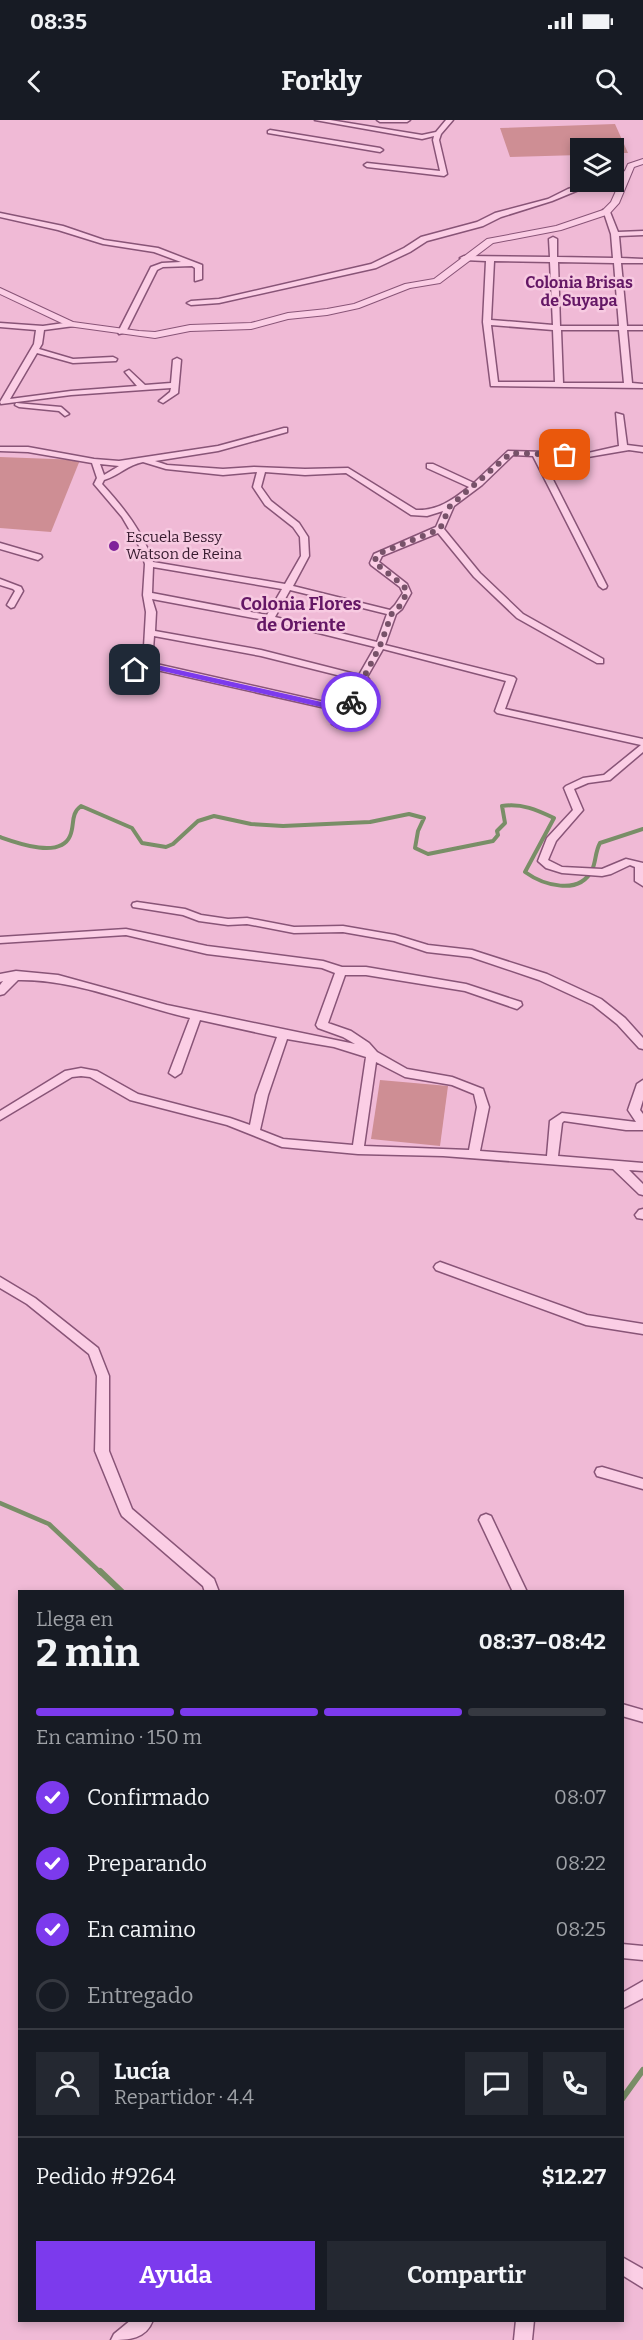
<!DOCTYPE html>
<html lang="es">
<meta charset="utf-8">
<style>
body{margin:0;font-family:Bitter,serif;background:#242831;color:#f1f3f6;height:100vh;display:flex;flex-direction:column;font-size:22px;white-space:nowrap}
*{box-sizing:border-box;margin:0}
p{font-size:20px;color:#9ea1a6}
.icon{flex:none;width:33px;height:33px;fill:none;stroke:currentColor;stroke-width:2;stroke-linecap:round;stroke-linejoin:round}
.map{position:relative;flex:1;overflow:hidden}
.panel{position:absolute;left:18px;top:1470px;width:606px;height:732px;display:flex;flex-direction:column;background:#171b24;border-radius:0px;box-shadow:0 3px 9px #0003}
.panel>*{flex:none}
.controls{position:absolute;left:570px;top:18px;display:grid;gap:12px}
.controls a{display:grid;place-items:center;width:54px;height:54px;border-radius:0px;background:#171b24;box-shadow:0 3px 9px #0003;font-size:30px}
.pin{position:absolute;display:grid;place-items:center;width:51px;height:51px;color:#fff;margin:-26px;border-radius:12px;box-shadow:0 3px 9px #0006}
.courier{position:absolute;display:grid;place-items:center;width:60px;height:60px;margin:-30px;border:4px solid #7c3aed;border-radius:50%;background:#fff;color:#222;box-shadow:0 2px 8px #0007}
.summary em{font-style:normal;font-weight:700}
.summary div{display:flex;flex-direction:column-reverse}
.summary{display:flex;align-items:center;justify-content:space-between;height:102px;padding:0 18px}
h1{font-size:39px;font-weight:700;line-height:45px}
.bar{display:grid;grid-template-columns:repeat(4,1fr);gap:9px 6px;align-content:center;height:72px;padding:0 18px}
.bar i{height:8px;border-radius:4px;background:#363941}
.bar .current{background:#7c3aed}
.bar p{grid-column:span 4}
.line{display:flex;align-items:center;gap:15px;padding:0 18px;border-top:2px solid #363941}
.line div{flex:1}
.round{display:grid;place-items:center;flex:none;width:63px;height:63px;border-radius:0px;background:#242831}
ol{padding:0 18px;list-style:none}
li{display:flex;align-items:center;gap:18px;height:66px}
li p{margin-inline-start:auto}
li .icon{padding:6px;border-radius:50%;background:#7c3aed;color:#fff;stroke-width:4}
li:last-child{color:#9ea1a6}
li i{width:33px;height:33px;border:3px solid #363941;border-radius:50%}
.button{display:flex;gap:12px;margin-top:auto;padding:12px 18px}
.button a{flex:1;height:69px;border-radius:0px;background:#7c3aed;color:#fff;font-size:24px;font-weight:700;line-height:69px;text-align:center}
.button a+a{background:#242831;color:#f1f3f6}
.status{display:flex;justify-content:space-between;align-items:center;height:42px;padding:0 30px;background:#171b24;direction:ltr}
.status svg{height:16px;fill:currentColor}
header{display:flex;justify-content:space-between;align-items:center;height:78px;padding:0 18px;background:#171b24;font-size:27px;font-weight:700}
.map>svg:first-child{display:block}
</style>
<div class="status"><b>08:35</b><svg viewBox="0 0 49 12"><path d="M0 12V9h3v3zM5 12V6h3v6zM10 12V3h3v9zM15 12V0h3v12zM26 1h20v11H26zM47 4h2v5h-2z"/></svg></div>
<header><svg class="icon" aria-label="back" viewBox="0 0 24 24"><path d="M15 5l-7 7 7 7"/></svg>Forkly<svg class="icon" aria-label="search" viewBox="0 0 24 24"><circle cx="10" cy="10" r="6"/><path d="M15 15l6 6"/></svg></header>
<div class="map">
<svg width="643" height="2220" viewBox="0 0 643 2220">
<rect width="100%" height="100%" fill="#f0bad6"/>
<g fill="#ce8e94">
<path d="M615 4 628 33H614V28H580V35L510 37 500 8Z"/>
<path d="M0 337 80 340 51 412 0 408Z"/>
<path d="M380 960 448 966 440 1026 371 1019Z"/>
</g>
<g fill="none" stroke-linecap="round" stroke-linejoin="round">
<path stroke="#798e67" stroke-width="4" d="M0 717C17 723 60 739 70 716 75 705 70 694 81 686L132 708 142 723 166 727 173 724 198 701 214 696 251 704 283 706 370 702 409 694 424 698 418 711 415 728 428 734 493 721 498 715 497 711 505 703 502 686C522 683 537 690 554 698L525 752C543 765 579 776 592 750 596 742 595 732 600 723L643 709"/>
<path stroke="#798e67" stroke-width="4.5" d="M0 1383 49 1404 101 1453"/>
<g stroke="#798e67" stroke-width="6">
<path d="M100 1451 122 1472"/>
<path d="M622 1979 643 1950"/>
</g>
<g stroke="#885477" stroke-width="3">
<g id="minor">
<path d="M315 0H330L422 15 436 12 446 0H453L441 14 439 20 447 54 444 56 367 47 364 45 367 43 440 51 433 20 434 16 422 19Z"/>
<path d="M377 0H410L407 2H380Z"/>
<path d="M270 10 380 28 383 30 380 32 268 13V11Z"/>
<path d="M626 51 631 52 614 58V54Z"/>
<path d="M590 62H598L552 81 501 97 483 106 427 121 410 132 376 148 219 183 191 185 187 183 191 181 219 179 371 144 404 128 421 117 477 102 495 93 548 79 568 69Z"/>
<path d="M603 90 610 92 618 112 643 111V115L619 116 621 138 643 139V143H621L627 206H643V210H627L632 263 643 264V268L491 266 483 202 486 141 464 140 460 138 464 136 550 137 549 119 553 117 557 119V137L613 138 611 114ZM494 141 550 142 553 205 491 200ZM558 142 614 143 619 206H560ZM491 205 553 210 555 262H498ZM561 210H619L624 263H563Z"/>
<path d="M0 93 63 106 104 120 158 128 202 145V159L195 161V148L192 146 163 147 157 150 126 212 119 214 118 212 151 147 162 143 181 142 154 132 103 124 58 110 0 97Z"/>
<path d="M71 202 75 204 74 206 44 210 42 224 39 229 73 239 113 237 117 239 116 241 73 243 37 233 10 279 71 271 137 266 125 252 129 250 145 265 171 263 173 240 177 238 181 240 178 273 163 283 159 281 170 272 171 268 71 275 1 284 0 282 34 224 36 210 0 207V203L43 206Z"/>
<path d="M16 283 61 287 69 294 65 296 59 291 19 287 15 285Z"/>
<path d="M616 293 623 295 627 325 643 327V332L629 330 588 337 541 336 607 466 606 468 603 469 599 466 533 336 513 335 482 365 454 386 444 409 480 453 523 494 603 539V543H597L517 498 474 457 438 413 382 436 379 442 407 464 411 473 402 489 396 494 385 525 514 557 516 559 505 589 643 619V632L610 660 588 663 574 669 583 690 556 721 548 740 562 747 602 749 626 739 643 743V766L635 761V747L630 745 611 754 602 756 562 753 546 748 538 741 547 718 573 690 564 668 566 666 583 658 604 655 641 625 497 593 495 591 506 561 383 529 367 557 369 559 365 562 350 588 352 590 348 593 340 606 337 607 332 604 339 591 148 548 115 557 112 556V552L143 544 146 492 143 475 145 444 139 426 122 397 94 364 97 358 92 343 28 332 0 331V327H28L94 339 119 341 218 326 284 308H287V312L218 331 155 341 167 345 223 349 254 347 305 349 348 348 416 390C437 391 453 380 469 367L427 348V344H433L474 363 508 331 588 333 619 326ZM143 342 166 349 223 355 257 352 253 367 265 385 293 407 300 417 301 436 285 464 153 442C142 411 124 388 102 364L104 360C120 355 127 345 143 342ZM100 344 119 346 104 355ZM265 352 305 355 346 353 411 395 427 396 443 391 436 407 374 434 370 443 371 445 400 467 403 473 395 485 390 490 293 466 309 436 308 417 299 403 271 381 261 367ZM153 447 282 469 267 495 152 473ZM290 470 387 494 377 522 275 497ZM152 479 270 501 375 527 359 555 261 530 155 511 156 492ZM154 516 261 536 357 560 342 586 152 543Z"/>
<path d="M0 423 41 435 42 437 38 440 0 429Z"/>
<path d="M0 459 21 467 23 471 14 487 11 488 7 485 15 471 13 469 0 465Z"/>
<path d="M137 782 185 789 201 795 228 799 247 798 294 807 343 806 395 815 428 825 472 830 547 854 601 879 625 898 643 918V929L639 928 617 904 593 885 539 860 471 837 427 832 394 821 343 812 294 813 247 804 228 805 199 801 183 795 133 787 132 785 133 783Z"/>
<path d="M126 809 207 826 323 841 342 847H366L466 864 521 882 522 885 517 889 465 871 366 855H345L328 903 351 911 369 923 377 932 407 949 452 957 483 969 489 987 480 1031 547 1036 550 1001 562 993 636 1002 628 990 637 964 643 960V980L640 990 643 994V1010H626L564 1001 562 1003 558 1036 643 1043V1051L629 1050 643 1064V1075L639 1074 613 1049 443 1036 358 1034 282 1027 227 1005 130 980 90 957 81 956 72 957 0 1000V991L65 951 81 948 97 951 138 974 230 998 250 1005 256 975 277 917 200 900 181 953 175 957 169 953 190 898C133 885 77 859 18 860L4 874 0 875V865L3 861 0 862V854L16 851 58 855 167 885 355 924 343 917 318 908 316 905 335 853 322 848 207 834 126 815 0 823V817ZM287 919 334 927 366 937 353 1025 283 1019 260 1010 268 975ZM376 942 405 957 452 965 474 974 477 987 469 1030 364 1026Z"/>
<path d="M643 1089V1099L637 1098 635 1095 639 1090Z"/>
<path d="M440 1142 587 1195 643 1204V1214L586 1205 436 1150 434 1147 436 1144Z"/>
<path d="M0 1157 35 1178 98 1228 109 1256V1331L132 1389 214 1459 219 1472H205L203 1466 122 1396 120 1392 95 1331 97 1256 89 1234 27 1184 0 1168Z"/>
<path d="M602 1347 643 1359V1369L597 1356 595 1352 597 1348Z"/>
<path d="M486 1394 491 1396 527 1472H513L479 1400 481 1396Z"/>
<path d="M622 1584 643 1590V1602L622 1596Z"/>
<path d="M622 1824 643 1826V1840L622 1838Z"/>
<path d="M643 1861V1878L622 1889V1873Z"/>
<path d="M622 2137 643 2149V2168L622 2155Z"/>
<path d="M131 2200H153C146 2219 129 2220 111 2220L114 2214Z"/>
<path d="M516 2200H534L532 2220H514Z"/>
</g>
</g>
<g stroke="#885477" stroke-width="2">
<path id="tertiary" d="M643 39V44L634 47 619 83 609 94 561 110 493 123 440 163 410 168 359 188 327 195 288 199 251 209 190 211 155 218 68 206 0 174V168L73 202 139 211 155 212 190 205 251 203 288 193 327 189 354 184 405 164 434 159 487 119 556 106 603 90 611 82 628 44Z"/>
</g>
<use href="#minor" fill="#fbcee5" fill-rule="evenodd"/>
<use href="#tertiary" fill="#fbcee5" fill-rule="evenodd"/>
</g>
<path fill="#7c3aed" d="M148 543 344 587 349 580 355 582 347 593 149 548 135 552 131 550Z"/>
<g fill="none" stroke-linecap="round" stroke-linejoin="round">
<path stroke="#775269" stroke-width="6" stroke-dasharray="0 10.8" d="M351 582 380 526 392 493 399 487 407 473 404 466 374 442 378 434 440 409 450 386 511 333 565 335"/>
</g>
<circle fill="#7f219a" stroke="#f7cae1" stroke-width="2" cx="114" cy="426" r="6"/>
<g text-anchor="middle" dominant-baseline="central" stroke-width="5" stroke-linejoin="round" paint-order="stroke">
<g font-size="15" fill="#361a2e" stroke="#f7cae1" text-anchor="start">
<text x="126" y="417">Escuela Bessy<tspan x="126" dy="17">Watson de Reina</tspan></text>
</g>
<g font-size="16" font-weight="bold" fill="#641765" stroke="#f7cae1">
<text x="579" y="162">Colonia Brisas<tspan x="579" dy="18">de Suyapa</tspan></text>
</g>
<g font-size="18" font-weight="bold" fill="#641765" stroke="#f7cae1">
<text x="301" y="484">Colonia Flores<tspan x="301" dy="21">de Oriente</tspan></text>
</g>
</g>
</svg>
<div class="controls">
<a><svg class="icon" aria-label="layers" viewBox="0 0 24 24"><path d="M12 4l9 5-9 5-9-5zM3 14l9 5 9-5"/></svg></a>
</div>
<div class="pin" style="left:565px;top:335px;background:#ea580c"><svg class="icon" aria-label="bag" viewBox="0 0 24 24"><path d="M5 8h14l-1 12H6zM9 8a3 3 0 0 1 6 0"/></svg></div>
<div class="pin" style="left:135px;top:550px;background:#1f2937"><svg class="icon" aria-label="home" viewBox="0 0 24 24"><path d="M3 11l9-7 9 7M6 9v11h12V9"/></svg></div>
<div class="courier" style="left:351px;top:582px"><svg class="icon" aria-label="bike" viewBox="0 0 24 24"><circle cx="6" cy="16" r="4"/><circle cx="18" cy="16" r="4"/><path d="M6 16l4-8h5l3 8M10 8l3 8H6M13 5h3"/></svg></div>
<section class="panel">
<div class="summary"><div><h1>2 min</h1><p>Llega en</p></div><em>08:37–08:42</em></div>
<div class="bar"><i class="current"></i><i class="current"></i><i class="current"></i><i></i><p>En camino · 150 m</p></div>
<ol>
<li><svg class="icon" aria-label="check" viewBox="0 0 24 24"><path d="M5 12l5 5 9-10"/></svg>Confirmado<p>08:07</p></li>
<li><svg class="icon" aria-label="check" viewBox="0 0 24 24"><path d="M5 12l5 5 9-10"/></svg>Preparando<p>08:22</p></li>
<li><svg class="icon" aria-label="check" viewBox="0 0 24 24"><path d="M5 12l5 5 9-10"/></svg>En camino<p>08:25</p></li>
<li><i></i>Entregado</li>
</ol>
<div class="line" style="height:108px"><a class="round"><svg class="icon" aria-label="person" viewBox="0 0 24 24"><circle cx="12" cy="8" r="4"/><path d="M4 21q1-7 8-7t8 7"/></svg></a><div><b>Lucía</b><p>Repartidor · 4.4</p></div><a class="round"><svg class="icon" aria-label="chat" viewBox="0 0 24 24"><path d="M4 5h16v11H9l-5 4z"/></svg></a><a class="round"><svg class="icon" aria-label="phone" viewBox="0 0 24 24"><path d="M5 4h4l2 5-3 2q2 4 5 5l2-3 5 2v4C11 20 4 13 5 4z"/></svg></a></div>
<div class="line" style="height:78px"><div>Pedido #9264</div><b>$12.27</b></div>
<div class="button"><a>Ayuda</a><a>Compartir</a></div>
</section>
</div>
